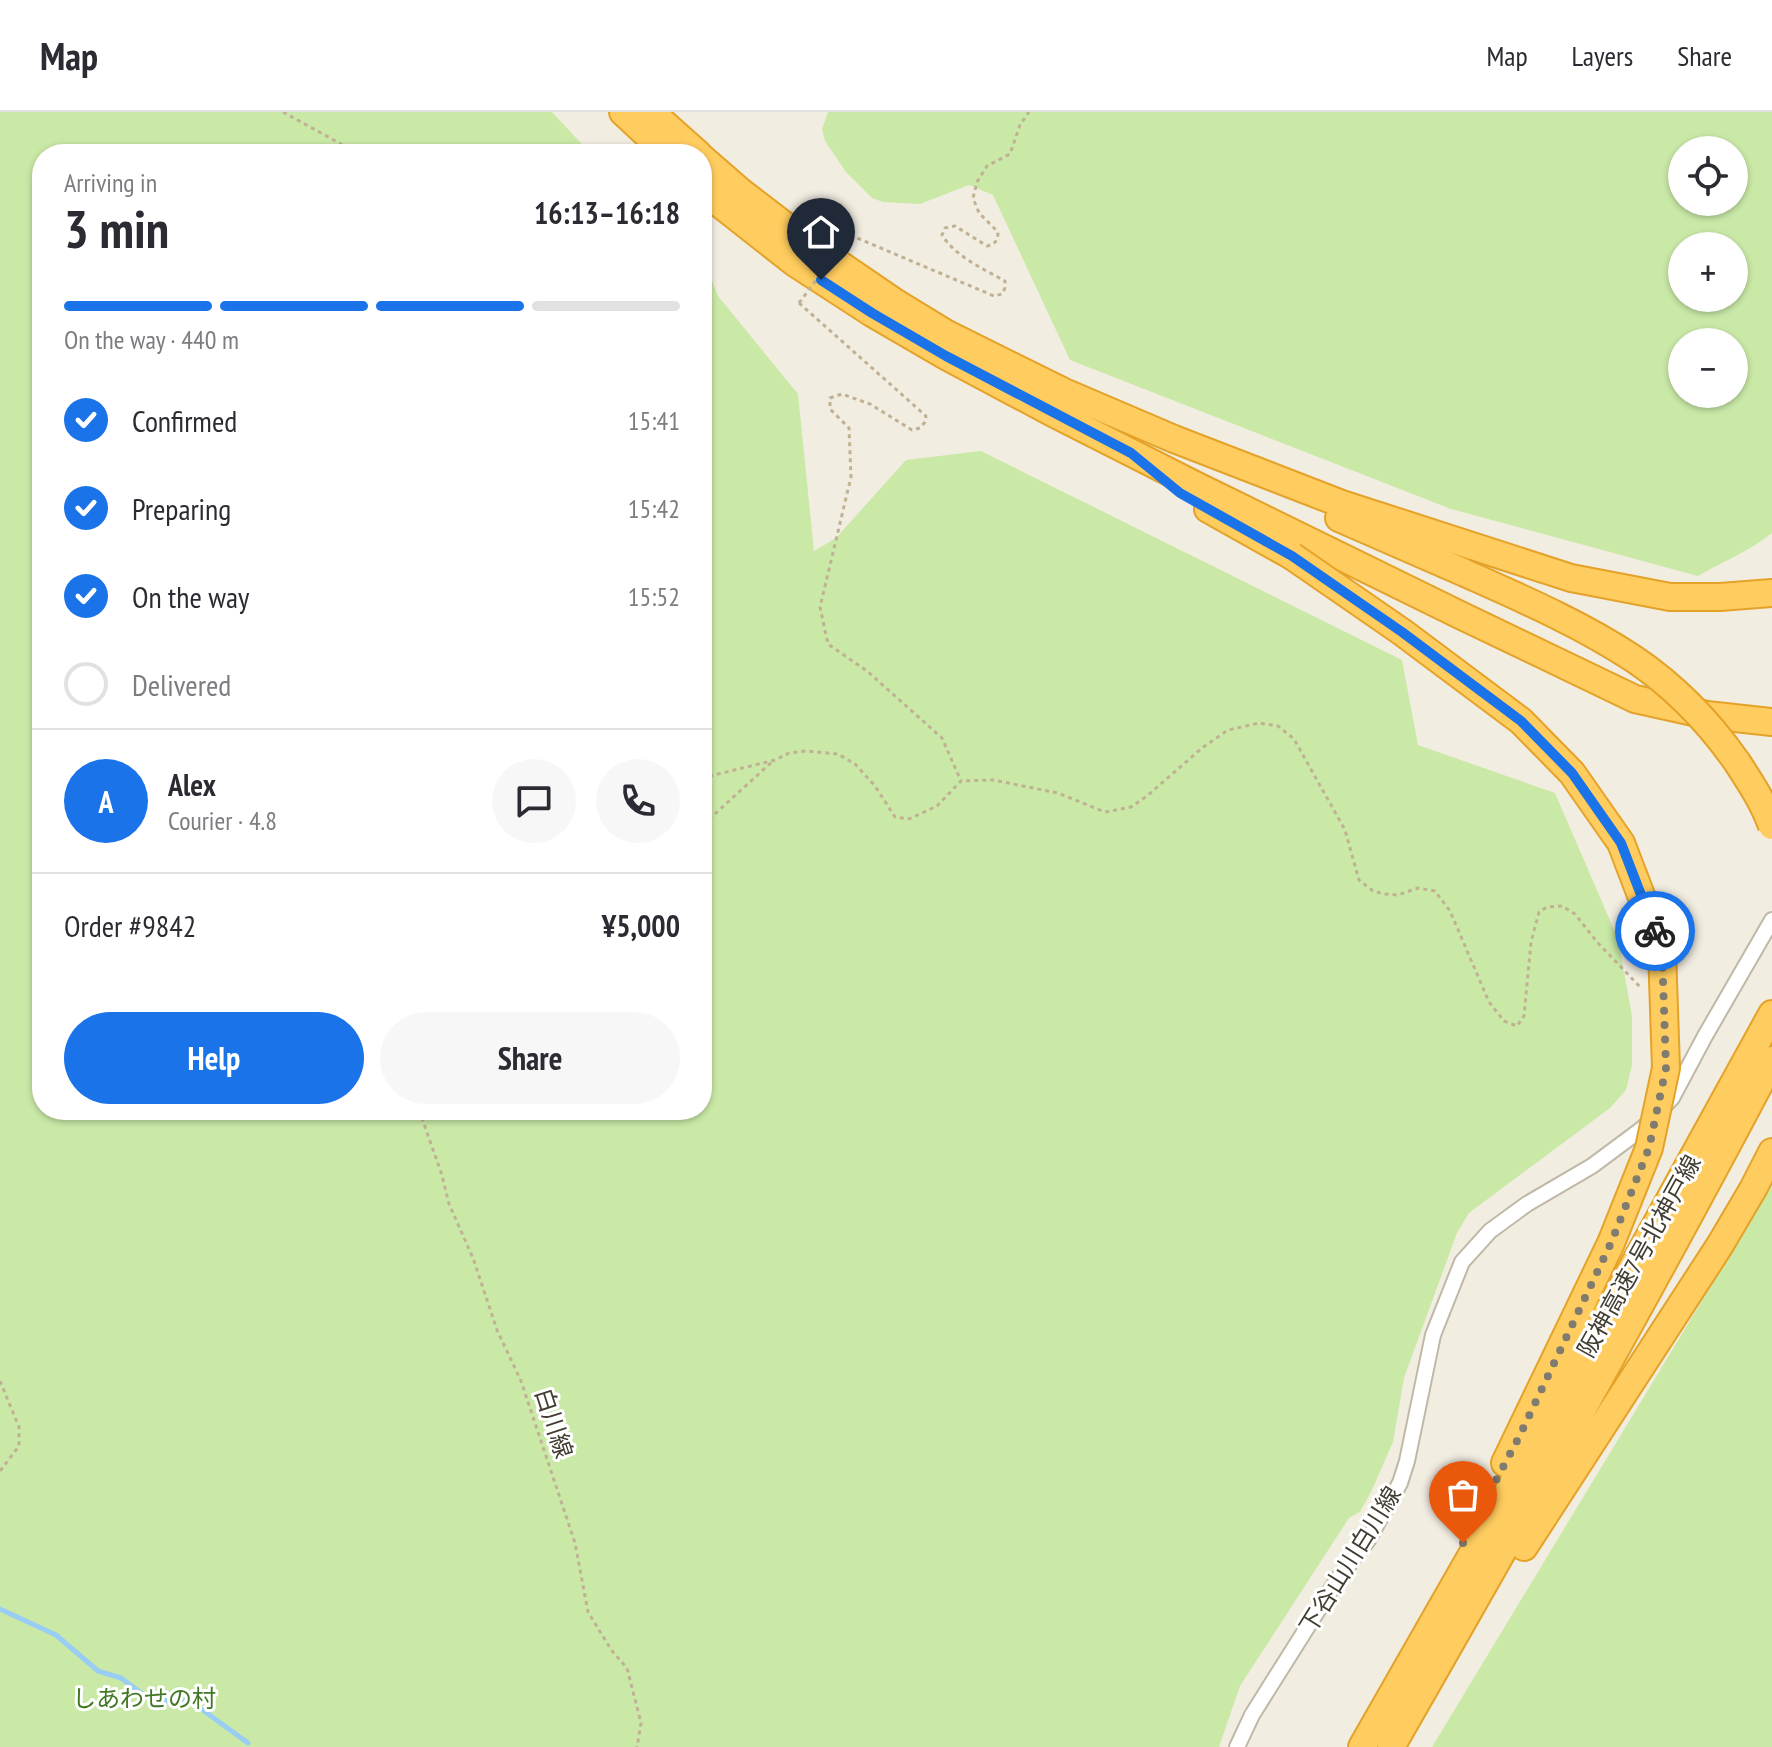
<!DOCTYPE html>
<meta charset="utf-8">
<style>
body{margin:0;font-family:"PT Sans Narrow","Noto Sans JP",sans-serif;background:#f7f7f7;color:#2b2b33;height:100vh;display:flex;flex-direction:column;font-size:30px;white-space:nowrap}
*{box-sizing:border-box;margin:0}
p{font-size:26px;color:#7c7c81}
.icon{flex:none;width:44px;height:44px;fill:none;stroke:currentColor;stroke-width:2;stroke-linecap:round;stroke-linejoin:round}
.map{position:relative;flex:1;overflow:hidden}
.side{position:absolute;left:32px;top:32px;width:680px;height:976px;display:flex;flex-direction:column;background:#fff;border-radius:32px;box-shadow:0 2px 6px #0004}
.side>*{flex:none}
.buttons{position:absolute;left:1668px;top:24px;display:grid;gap:16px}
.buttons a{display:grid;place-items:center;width:80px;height:80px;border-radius:50%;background:#fff;box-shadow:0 2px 6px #0004;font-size:40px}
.pin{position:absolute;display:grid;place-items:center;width:68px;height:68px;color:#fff;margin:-82px -34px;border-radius:50% 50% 50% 0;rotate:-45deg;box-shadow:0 0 8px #0007}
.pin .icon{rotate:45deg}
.courier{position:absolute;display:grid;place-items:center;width:80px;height:80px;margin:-40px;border:6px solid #1a73e8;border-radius:50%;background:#fff;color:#222;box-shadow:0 2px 10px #0007}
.overview em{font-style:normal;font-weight:700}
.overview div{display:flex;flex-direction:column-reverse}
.overview{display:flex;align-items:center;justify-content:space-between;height:136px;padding:0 32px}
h1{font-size:52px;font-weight:700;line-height:60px}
.bar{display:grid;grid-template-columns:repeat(4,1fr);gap:12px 8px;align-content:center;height:96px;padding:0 32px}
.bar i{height:10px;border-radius:6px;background:#e1e1e2}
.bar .on{background:#1a73e8}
.bar p{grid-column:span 4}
.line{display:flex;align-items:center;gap:20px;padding:0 32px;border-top:2px solid #e1e1e2}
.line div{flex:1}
.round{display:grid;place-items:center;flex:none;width:84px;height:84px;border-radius:42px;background:#f7f7f7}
ol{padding:0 32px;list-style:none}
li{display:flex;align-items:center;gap:24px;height:88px}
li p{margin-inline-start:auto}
li .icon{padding:8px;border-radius:50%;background:#1a73e8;color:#fff;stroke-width:4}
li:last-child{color:#7c7c81}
li i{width:44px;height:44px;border:4px solid #e1e1e2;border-radius:50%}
.cta{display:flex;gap:16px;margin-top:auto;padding:16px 32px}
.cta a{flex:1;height:92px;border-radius:48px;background:#1a73e8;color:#fff;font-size:32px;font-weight:700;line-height:92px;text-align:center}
.cta a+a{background:#f7f7f7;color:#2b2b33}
header{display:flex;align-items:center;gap:48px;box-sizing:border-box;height:112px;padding:0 40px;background:#fff;border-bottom:2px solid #e1e1e2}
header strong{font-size:38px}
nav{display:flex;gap:44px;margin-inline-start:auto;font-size:28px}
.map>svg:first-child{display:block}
</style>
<header>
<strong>Map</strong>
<nav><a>Map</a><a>Layers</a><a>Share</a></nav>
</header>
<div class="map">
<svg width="1772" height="1635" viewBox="0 0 1772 1635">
<rect width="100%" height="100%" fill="#f2ede1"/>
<g fill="#cae9a7" fill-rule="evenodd">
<path d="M0 0H552L591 42H42V998H702V143L718 184 798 282 814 439 836 426 906 348 981 339 1402 548 1418 633 1555 681 1618 827 1632 904V953L1626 978 1610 996 1469 1101 1457 1121 1404 1266 1393 1330 1372 1378 1360 1400 1349 1406 1240 1574 1219 1635H0Z"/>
<path d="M828 0H1772V421C1751 438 1722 450 1698 464L1451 397 1070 248 993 83 969 73 920 92 883 90 872 86 846 60 825 29 822 17ZM1734 38V90H1682V38ZM1734 134V186H1682V134ZM1682 230H1734V282H1682Z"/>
<path d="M1772 1073V1635H1432Z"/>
</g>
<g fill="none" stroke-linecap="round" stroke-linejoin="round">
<path stroke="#99cdf3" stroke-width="5" d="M0 1497 56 1523 98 1559 121 1566 152 1589 189 1588 248 1631"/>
<g stroke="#c0b8a7" stroke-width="18">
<path id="street" d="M1237 1635 1252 1603 1337 1468 1368 1428 1400 1371 1407 1349 1433 1223 1462 1150 1490 1119 1527 1092 1592 1054 1643 1016 1672 986 1705 924 1772 808"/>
</g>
<g stroke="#e4a229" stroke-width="30">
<g id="highway">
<path d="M623 0 668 42"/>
<path d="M651 0 698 42"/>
<path d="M702 46 741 80 801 126 893 189 947 222 1064 280 1174 327 1342 392 1571 466 1670 485H1720L1772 481"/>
<path d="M702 74 720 92 795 151 872 201 946 244 1051 300 1197 374 1458 502 1635 587 1707 603 1772 610"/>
<path d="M1208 397 1292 444"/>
<path d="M1339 406 1465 461"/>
<path d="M1505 1351 1611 1131"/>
<path d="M1524 1435 1720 1133 1753 1077 1772 1040"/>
<path d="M1362 1635 1534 1334 1772 902"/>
<path d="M1391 1635C1521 1408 1650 1180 1772 948"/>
</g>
</g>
<g stroke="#c0b194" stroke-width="3" stroke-dasharray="4 4" stroke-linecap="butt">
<path d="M283 0 341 32 351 42"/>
<path d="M850 123 994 184 1002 182 1005 176V169C983 157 955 144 942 123L945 116 955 114 987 134C995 132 998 129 998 120L979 101 973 86 977 70 987 54 1010 42 1020 13 1029 0"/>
<path d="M799 191 926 304 925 310 920 316 912 318 870 292 842 282 830 286V297L849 316 851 365 820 495 828 532 867 559 942 626 961 669"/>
<path d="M702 660 710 664 775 648 789 641 806 639 838 642 855 652 875 674 895 705 909 707 937 694 961 669 993 668 1058 681 1105 700 1131 695 1147 684 1202 636 1228 618 1259 611 1278 614 1294 627 1345 718 1359 768 1373 779 1384 782 1398 783 1418 776 1435 779 1450 799 1489 890 1504 909 1517 914 1524 904 1531 830 1539 800 1547 795 1562 794 1575 802 1597 830 1642 877"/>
<path d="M702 711 706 710 774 648"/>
<path d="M419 998 442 1063 449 1092 473 1146 497 1218 521 1269 575 1431 588 1500 612 1539 627 1556 641 1611 637 1635"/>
<path d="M0 1269 19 1315V1334L0 1359"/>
</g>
<use href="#street" stroke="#fff" stroke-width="14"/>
<use href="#highway" stroke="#ffcc5f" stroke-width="26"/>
<g stroke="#e4a229" stroke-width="30" stroke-linecap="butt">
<g id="highway-bridge">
<path d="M1292 444 1402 520 1521 609 1572 661 1621 731 1662 838 1666 956 1649 1036 1611 1131"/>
<path d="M1465 461C1523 487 1581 512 1634 547 1674 574 1709 610 1737 650 1750 670 1764 691 1772 714"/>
</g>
</g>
<path stroke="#c0b194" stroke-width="3" stroke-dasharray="4 4" stroke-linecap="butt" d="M799 191 850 123"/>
<use href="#highway-bridge" stroke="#ffcc5f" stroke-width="26"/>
</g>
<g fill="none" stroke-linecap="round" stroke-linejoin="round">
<path stroke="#807b6f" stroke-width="8" stroke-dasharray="0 14.4" d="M1463 1431 1519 1325 1611 1131 1649 1036 1666 956 1662 838 1655 819"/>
<path stroke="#1a73e8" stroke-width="10" d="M821 168 872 201 946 244 1131 341 1180 381 1292 444 1402 520 1521 609 1572 661 1621 731 1655 819"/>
</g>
<g text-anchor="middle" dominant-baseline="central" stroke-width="6" stroke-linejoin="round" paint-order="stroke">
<g font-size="24" fill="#433d32" stroke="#fff">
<text transform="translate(1639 1144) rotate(-61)">阪神高速7号北神戸線</text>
<text transform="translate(554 1311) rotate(72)">白川線</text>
<text transform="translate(1350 1448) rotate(-58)">下谷山川白川線</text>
</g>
<g font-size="24" fill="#427723" stroke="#fff">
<text x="144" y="1586">しあわせの村</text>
</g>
</g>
</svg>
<div class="buttons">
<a><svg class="icon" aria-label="locate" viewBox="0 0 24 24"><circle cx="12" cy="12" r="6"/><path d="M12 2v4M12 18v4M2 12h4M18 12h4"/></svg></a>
<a>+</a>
<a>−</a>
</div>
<div class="pin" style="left:1463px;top:1431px;background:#ea580c"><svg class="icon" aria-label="bag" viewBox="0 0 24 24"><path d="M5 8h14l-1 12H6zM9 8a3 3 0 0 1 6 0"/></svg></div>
<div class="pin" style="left:821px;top:168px;background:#1f2937"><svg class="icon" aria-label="home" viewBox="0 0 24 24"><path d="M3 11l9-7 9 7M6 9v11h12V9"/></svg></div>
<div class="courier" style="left:1655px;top:819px"><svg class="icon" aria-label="bike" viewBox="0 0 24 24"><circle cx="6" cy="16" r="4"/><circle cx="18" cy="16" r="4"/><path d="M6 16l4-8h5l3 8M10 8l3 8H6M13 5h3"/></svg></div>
<section class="side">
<div class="overview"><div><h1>3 min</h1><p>Arriving in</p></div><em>16:13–16:18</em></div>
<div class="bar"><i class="on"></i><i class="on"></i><i class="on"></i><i></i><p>On the way · 440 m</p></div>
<ol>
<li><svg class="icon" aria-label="check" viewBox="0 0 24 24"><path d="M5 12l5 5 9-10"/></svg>Confirmed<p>15:41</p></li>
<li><svg class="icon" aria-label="check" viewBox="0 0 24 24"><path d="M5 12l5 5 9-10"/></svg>Preparing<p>15:42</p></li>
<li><svg class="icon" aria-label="check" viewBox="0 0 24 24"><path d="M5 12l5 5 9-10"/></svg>On the way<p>15:52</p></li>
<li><i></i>Delivered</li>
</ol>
<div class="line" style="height:144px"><b class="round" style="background:#1a73e8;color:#fff">A</b><div><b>Alex</b><p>Courier · 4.8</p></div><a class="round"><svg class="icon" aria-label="chat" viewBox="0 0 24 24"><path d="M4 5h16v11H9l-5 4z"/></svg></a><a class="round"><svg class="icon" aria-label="phone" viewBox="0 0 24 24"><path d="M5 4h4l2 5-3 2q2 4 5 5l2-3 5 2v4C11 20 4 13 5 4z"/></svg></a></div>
<div class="line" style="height:104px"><div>Order #9842</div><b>¥5,000</b></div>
<div class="cta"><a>Help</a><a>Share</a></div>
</section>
</div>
